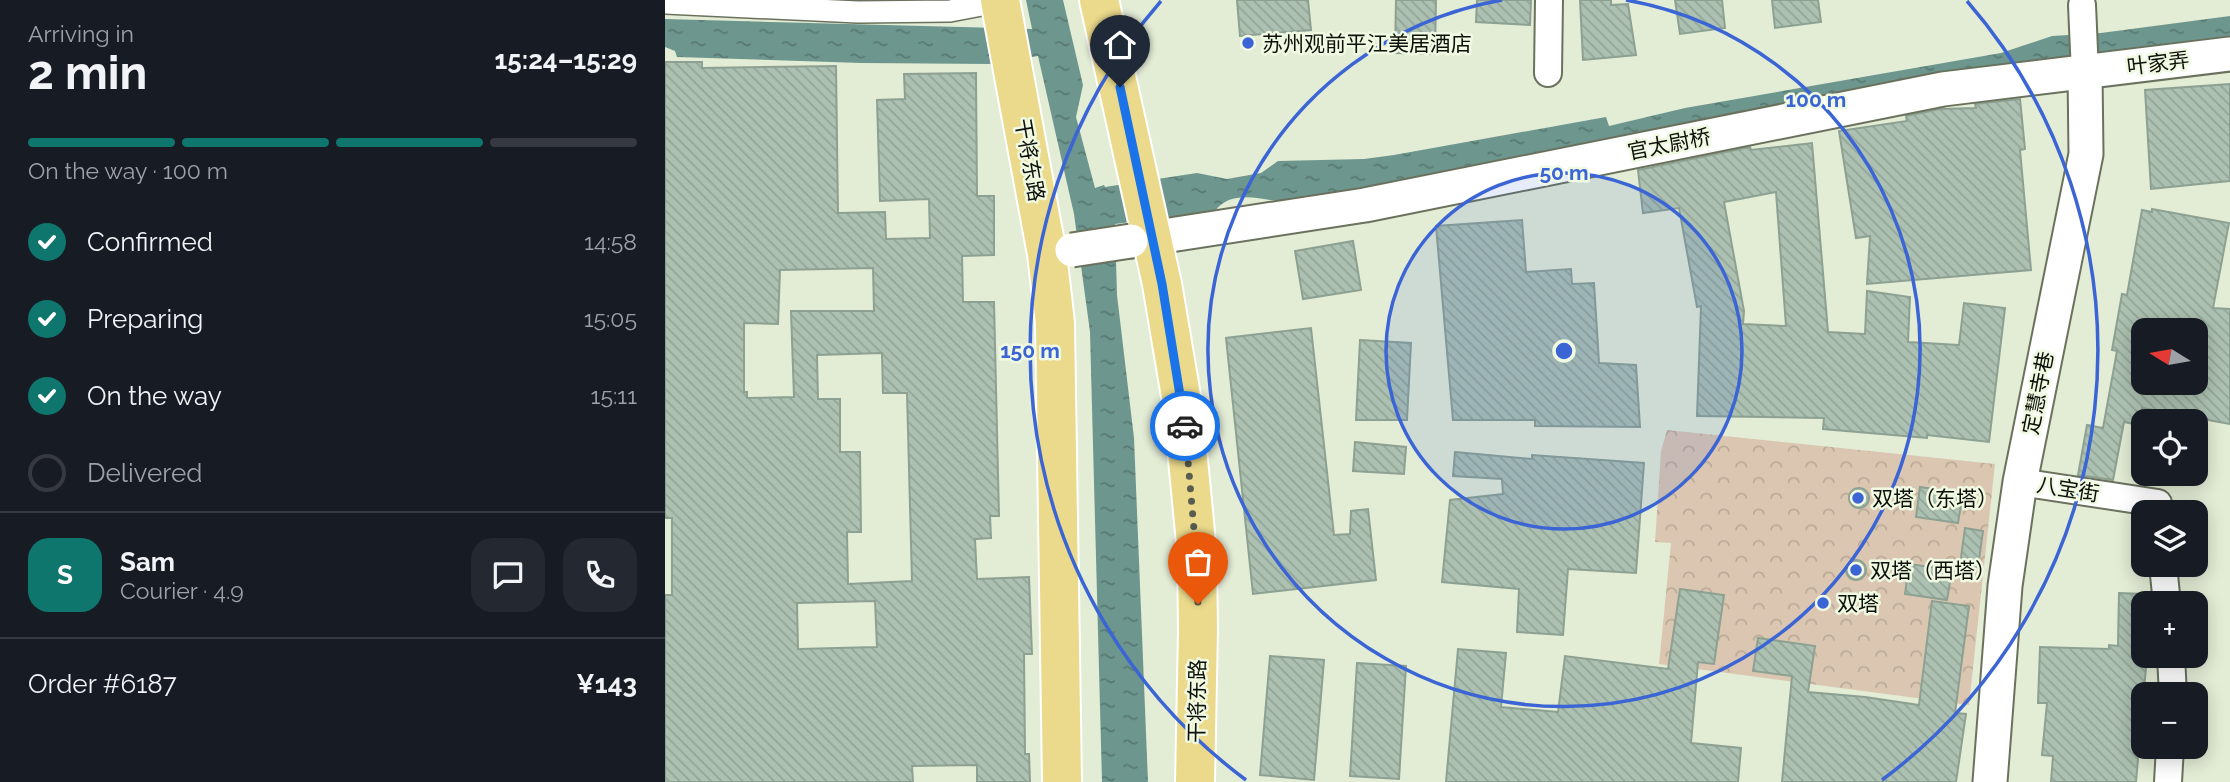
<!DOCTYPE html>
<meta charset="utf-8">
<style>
body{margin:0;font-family:Raleway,"Noto Sans SC",sans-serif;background:#242831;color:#f1f3f6;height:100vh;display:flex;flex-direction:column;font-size:26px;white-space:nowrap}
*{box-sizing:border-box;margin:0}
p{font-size:23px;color:#9ea1a6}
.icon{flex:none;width:38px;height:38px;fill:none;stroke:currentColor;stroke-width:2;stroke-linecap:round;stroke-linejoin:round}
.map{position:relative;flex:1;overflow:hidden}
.side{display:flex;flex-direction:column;background:#171b24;width:665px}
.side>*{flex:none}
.needle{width:46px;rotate:281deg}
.fabs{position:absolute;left:1466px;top:318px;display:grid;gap:14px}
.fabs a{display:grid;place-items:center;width:77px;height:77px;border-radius:14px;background:#171b24;box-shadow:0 4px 18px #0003;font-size:35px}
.pin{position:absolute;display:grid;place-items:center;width:60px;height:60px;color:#fff;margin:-72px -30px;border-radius:50% 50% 50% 0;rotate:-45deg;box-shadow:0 0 7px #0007}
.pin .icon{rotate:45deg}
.courier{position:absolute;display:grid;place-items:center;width:70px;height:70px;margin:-35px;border:5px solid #1a73e8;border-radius:50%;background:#fff;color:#222;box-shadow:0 2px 9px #0007}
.headline em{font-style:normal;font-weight:700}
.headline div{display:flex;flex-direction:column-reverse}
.headline{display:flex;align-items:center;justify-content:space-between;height:119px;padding:0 28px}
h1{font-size:46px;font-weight:700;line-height:52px}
.bar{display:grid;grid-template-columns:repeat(4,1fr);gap:10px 7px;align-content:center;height:84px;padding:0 28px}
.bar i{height:9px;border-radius:5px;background:#363941}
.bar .current{background:#0f766e}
.bar p{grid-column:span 4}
.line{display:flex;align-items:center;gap:18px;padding:0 28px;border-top:2px solid #363941}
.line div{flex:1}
.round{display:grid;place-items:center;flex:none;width:74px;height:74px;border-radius:21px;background:#242831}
ol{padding:0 28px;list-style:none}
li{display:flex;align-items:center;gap:21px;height:77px}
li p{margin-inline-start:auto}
li .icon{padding:7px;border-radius:50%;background:#0f766e;color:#fff;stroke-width:4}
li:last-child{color:#9ea1a6}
li i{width:38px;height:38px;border:4px solid #363941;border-radius:50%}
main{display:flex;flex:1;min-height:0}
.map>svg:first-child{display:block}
</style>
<main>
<section class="side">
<div class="headline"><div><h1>2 min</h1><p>Arriving in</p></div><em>15:24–15:29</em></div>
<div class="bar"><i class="current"></i><i class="current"></i><i class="current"></i><i></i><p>On the way · 100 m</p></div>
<ol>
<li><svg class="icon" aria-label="check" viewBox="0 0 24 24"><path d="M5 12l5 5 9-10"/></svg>Confirmed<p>14:58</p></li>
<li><svg class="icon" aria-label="check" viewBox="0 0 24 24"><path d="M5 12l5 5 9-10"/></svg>Preparing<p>15:05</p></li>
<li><svg class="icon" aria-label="check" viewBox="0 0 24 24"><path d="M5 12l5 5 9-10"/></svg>On the way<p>15:11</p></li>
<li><i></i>Delivered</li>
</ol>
<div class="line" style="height:126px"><b class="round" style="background:#0f766e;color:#fff">S</b><div><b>Sam</b><p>Courier · 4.9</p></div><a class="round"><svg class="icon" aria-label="chat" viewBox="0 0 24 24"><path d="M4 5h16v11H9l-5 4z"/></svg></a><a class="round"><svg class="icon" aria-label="phone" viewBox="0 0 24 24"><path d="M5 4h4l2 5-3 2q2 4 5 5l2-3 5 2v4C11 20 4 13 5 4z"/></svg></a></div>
<div class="line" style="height:91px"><div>Order #6187</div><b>¥143</b></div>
</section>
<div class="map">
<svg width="1565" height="782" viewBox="0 0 1565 782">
<defs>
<pattern id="park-crowns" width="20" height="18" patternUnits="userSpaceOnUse" patternTransform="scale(1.75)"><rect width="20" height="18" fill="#dbc7b1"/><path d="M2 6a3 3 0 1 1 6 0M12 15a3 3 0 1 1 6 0" fill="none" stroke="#bbaa97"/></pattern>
<pattern id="water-ripples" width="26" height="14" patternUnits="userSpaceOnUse" patternTransform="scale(1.75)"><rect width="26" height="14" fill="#6d968e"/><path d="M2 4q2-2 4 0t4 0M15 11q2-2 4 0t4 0" fill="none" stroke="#587972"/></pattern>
<pattern id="building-back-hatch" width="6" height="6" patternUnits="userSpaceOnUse" patternTransform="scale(1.75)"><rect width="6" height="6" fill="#acc1b1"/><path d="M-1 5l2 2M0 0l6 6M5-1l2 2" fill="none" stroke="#93a597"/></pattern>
</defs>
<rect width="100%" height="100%" fill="#e3ecd5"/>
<path fill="url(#park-crowns)" d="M1002 430 1330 464 1304 705 994 664 1006 543 990 542 996 451Z"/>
<path fill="url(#water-ripples)" d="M361 0H398L418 85 411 117 430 188 439 185 440 187 532 173 562 179 596 173 613 161 699 159 729 155 941 117 944 126 1020 108 1336 53 1387 36 1436 33 1565 16V48L612 201C590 198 565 191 550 211L450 224 452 295 469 438 483 782H437L425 332 409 214 373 56 327 64 196 63 12 57 10 51 0 47V19L367 29Z"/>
<g fill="url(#building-back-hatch)" stroke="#8da192" stroke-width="2" fill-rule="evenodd">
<path d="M572 0H643L646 30 575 36Z"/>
<path d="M731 0H771L770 54 730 53Z"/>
<path d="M812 0H866L865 25 811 22Z"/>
<path d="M915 0H946V5L963 4 971 55 918 60Z"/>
<path d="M1010 0H1057L1060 28 1015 34Z"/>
<path d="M1107 0H1153L1156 22 1110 28Z"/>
<path d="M0 62H37V68L171 66 173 213 220 212 221 239 265 238 264 199 215 201 212 100 240 99 239 74 311 73 312 196H329V255L297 256 298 302H329L334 516H325L326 538 310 539 312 579 364 577 367 654H359L360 754H364L365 782H312V765L247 766 248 782H0V595H7V518H0ZM208 268 209 311H126L129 397 82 398V392H79V323L113 324 115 270ZM217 353 218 393H242L247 581 183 584 182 532H196L195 452H175V399H153L152 355ZM210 601 212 647 133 649 132 603Z"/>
<path d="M1565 84V181L1486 189 1480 90Z"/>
<path d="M1355 99 1360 149 1355 150 1366 270 1202 284 1205 236 1191 238 1174 131 1242 121 1241 116 1275 109 1311 108 1310 104Z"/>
<path d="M1147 143 1163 332 1200 334 1202 291 1245 297 1243 342 1294 345 1299 303 1340 308 1324 442 1262 435V438L1158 429 1159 418 1032 416 1036 306 1032 307 1014 208 978 213 973 170 1085 147 1086 150ZM1111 192 1121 326 1078 324 1079 311 1059 202Z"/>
<path d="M1487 209 1564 223 1548 308 1565 309V424L1477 408 1474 425 1459 422 1448 480 1413 475 1422 425 1438 428 1452 351 1447 350 1457 294 1462 295 1477 210 1487 212ZM1479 331H1531V383H1479Z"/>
<path d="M857 220 861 272 906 269 907 284 929 283 934 363 971 365 975 427 870 426V420H788L771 226Z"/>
<path d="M688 241 696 290 638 299 630 251Z"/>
<path d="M646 328 669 535 685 534 686 511 703 509 711 580 588 594 561 338Z"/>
<path d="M695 340 746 343 742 420H691Z"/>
<path d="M690 442 741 447 739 474 688 471Z"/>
<path d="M790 452 867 459V455L979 463 971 573 903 569 898 635 852 632 854 589 777 582 785 500 838 494 837 479 788 476Z"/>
<path d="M1255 487 1298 493 1293 523 1251 517Z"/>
<circle cx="1194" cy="498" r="10"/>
<path d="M1300 528 1318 531 1313 567 1295 565Z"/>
<circle cx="1191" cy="570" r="10"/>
<path d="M1244 564 1287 570 1282 600 1240 594Z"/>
<path d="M1015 589 1059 595 1049 664 1033 662 1026 743 1076 748 1073 782H781L793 649 841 653 836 707 893 712 900 656 1003 669Z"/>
<path d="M1454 593 1479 594V656H1482L1471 782H1386L1388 756 1377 755 1382 703H1373L1375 647 1444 649V645L1453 646Z"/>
<path d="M1267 601 1304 606 1290 713 1301 714 1291 782H1117L1127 676 1088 671 1093 638 1150 646 1143 692 1200 697 1254 705Z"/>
<path d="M605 656 659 660 649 780 595 775Z"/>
<path d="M692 663 741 666 734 779 685 776Z"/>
</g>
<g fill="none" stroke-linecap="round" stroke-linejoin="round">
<g stroke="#6a725e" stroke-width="24">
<path id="pedestrian" d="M0 3 193 12 285 11 343 0"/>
</g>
<g stroke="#6a725e" stroke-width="30">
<g id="minor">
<path d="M1417 5 1420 73"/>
<path d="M883 73 884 0"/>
<path d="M1355 482 1493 503 1494 513"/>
<path d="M1498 565 1502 604"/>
<path d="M1506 656 1508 695"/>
<path d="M1503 782 1505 747"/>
</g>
</g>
<g stroke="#6a725e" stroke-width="37">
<g id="tertiary">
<path d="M466 241 700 205 1278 89 1565 54"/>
<path d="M1325 782 1340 586 1355 482 1421 154 1420 73"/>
</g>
</g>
<g stroke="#fff" stroke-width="42">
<g id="primary">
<path d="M335 0 382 254 390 323 397 782"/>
<path d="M434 0 497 284 518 408 532 553 533 630 530 782"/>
</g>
</g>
<use href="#pedestrian" stroke="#fff" stroke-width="21"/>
<use href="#minor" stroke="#fff" stroke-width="26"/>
<use href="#tertiary" stroke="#fff" stroke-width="33"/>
<use href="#primary" stroke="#ebda8c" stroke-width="38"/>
<g stroke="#6a725e" stroke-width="37" stroke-linecap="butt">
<path id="tertiary-bridge" d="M407 250 466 241"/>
</g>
<use href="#tertiary-bridge" stroke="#fff" stroke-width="33"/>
</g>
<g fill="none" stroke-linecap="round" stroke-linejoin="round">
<path stroke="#585d50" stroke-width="7" stroke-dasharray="0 12.6" d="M520 426 531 553 533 604"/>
<path stroke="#1a73e8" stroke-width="9" d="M455 87 497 284 520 426"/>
</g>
<circle cx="899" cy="351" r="178" fill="#3b64d5" fill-opacity=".12"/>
<g fill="none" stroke="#3b64d5" stroke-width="3.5">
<circle cx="899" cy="351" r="178"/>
<path d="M961 0A356 356 0 1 1 837 0"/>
<path d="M581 780A534 534 0 0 1 496 1M1302 1A534 534 0 0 1 1217 780"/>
</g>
<g fill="#3b64d5" stroke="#f0f9e2" stroke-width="2.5">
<circle cx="583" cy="43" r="7"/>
<circle cx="1193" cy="498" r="7"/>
<circle cx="1191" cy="570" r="7"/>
<circle cx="1158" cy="603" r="7"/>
</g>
<g text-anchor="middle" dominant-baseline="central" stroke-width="5" stroke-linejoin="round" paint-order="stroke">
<g font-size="21" fill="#0d1008" stroke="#f0f9e2" text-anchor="start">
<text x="597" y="43">苏州观前平江美居酒店</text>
<text x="1207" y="498">双塔（东塔）</text>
<text x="1205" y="570">双塔（西塔）</text>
<text x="1172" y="603">双塔</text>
</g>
<g font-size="21" fill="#0d1008" stroke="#f0f9e2">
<text transform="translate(1493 63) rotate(-7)">叶家弄</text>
<text transform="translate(1004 144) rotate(-11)">官太尉桥</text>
<text transform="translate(365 160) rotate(80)">干将东路</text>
<text transform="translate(1373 393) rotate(-79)">定慧寺巷</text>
<text transform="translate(1403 489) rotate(9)">八宝街</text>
<text transform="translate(532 701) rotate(-89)">干将东路</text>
</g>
</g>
<circle cx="899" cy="351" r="10" fill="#3b64d5" stroke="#f0f9e2" stroke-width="3.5"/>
<g font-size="21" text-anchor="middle" font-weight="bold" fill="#3b64d5" stroke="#f0f9e2" stroke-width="5" stroke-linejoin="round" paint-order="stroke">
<text x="1151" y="107">100 m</text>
<text x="899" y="180">50 m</text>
<text x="365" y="358">150 m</text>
</g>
</svg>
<div class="fabs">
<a><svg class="needle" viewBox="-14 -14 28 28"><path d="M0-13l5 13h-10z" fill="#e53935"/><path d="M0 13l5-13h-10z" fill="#9ea1a6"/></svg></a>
<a><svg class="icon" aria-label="locate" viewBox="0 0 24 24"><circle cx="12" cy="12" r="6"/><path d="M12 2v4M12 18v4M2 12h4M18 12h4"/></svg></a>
<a><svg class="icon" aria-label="layers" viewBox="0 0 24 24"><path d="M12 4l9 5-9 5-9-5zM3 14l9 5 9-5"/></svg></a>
<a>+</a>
<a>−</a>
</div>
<div class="pin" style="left:533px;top:604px;background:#ea580c"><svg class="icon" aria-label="bag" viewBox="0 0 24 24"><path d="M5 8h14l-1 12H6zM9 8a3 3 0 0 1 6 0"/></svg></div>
<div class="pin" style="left:455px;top:87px;background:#1f2937"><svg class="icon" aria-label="home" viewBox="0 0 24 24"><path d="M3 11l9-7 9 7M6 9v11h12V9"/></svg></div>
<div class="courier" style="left:520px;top:426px"><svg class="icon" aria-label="car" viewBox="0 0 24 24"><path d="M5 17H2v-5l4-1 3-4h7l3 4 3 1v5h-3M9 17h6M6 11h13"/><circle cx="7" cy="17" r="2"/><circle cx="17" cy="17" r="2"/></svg></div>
</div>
</main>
